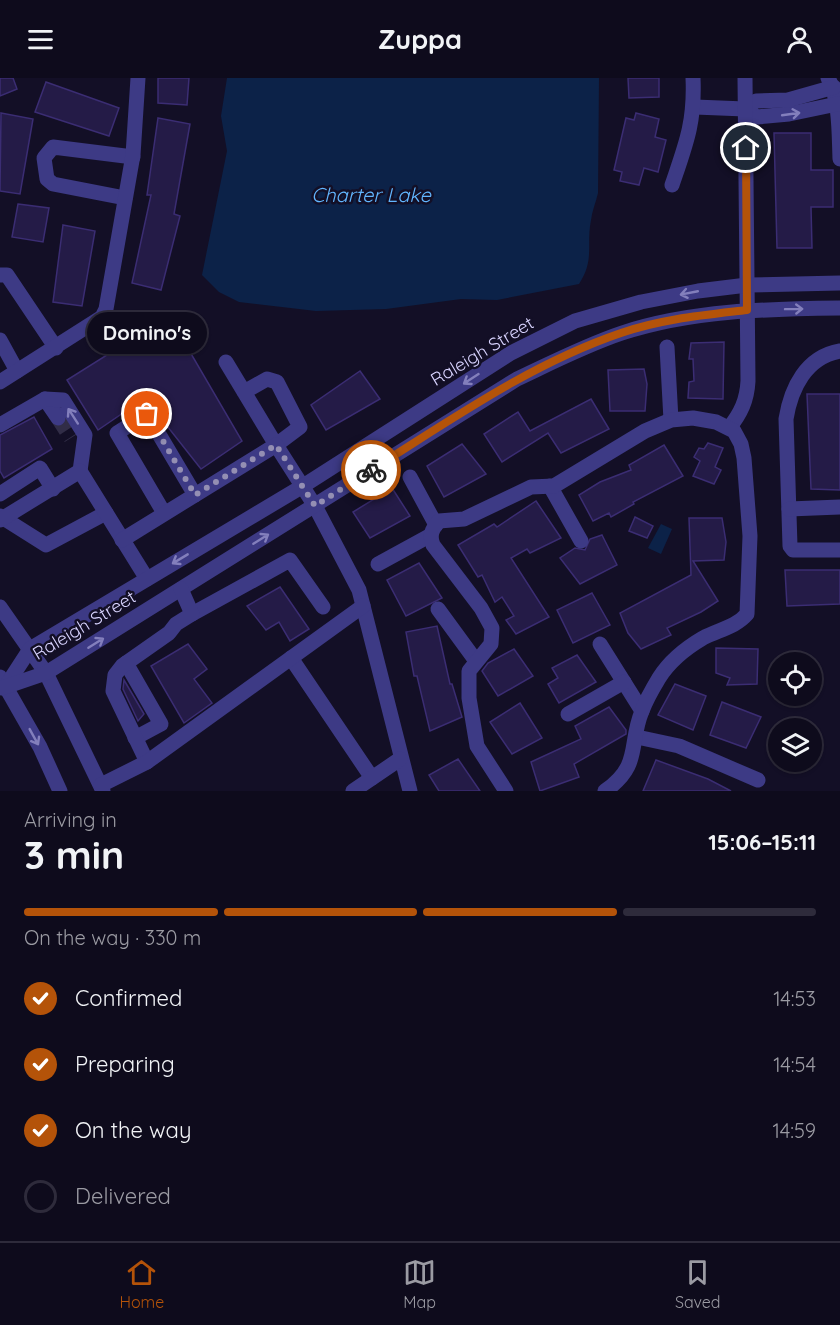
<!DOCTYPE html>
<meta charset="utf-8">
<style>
body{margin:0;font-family:Quicksand,sans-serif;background:#171425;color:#f1f3f6;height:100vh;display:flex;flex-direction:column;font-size:22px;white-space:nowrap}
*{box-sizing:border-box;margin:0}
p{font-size:20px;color:#9b9ba3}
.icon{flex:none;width:33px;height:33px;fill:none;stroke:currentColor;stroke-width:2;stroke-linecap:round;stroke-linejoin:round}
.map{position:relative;height:713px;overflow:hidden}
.details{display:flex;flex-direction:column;background:#0e0b1c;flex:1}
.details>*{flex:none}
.controls{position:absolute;left:768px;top:574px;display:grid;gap:12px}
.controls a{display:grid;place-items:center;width:54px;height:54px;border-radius:50%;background:#0e0b1c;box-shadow:0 2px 4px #0004,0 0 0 2px #2e2b3b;font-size:30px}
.pin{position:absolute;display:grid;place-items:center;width:51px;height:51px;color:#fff;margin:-26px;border:3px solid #fff;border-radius:50%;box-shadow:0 2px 6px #0007}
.courier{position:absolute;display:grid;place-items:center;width:60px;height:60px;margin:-30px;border:4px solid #b45309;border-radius:50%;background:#fff;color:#222;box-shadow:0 2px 8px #0007}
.bubble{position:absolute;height:42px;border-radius:21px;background:#0e0b1c;box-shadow:0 2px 4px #0004,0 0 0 2px #2e2b3b;font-size:20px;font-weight:700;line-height:42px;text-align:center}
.summary em{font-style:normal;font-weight:700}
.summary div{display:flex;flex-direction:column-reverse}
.summary{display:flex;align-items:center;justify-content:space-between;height:102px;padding:0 24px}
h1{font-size:39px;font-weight:700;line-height:45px}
.bar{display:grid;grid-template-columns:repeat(4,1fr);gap:9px 6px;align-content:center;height:72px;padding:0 24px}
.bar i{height:8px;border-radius:4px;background:#2e2b3b}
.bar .current{background:#b45309}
.bar p{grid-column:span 4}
ol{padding:0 24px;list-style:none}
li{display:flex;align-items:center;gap:18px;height:66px}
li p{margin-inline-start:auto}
li .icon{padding:6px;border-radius:50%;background:#b45309;color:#fff;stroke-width:4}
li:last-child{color:#9b9ba3}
li i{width:33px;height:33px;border:3px solid #2e2b3b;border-radius:50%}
header{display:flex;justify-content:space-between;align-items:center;height:78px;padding:0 24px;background:#0e0b1c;font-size:27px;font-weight:700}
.dock{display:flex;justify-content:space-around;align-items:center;height:84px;border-top:2px solid #2e2b3b;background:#0e0b1c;font-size:16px;color:#9b9ba3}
.dock a{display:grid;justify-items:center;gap:3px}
.dock .current{color:#b45309}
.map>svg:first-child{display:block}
</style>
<header><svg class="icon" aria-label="menu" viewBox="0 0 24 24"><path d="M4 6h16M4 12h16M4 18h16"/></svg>Zuppa<svg class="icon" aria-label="person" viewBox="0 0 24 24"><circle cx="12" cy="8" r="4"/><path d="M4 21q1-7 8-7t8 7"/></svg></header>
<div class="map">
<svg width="840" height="713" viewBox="0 0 840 713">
<rect width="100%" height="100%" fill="#130f26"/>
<g fill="#0c2248">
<path d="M227 0H599L598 115C596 124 592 133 591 142 586 167 595 182 579 206L497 222 461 221 386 231 316 233 239 224 219 214 202 197 227 73 221 38Z"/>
<path d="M661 446 672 451 661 476 648 470Z"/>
</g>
<g fill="#241b47" stroke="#3b2d73" stroke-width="1.5">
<path d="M0 0H13L17 11 0 18Z"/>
<path d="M158 0H189L187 27 158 25Z"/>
<path d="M628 0H659V19L629 20Z"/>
<path d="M46 4 119 30 109 58 35 34Z"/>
<path d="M1 35 33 41 20 116 0 113Z"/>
<path d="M636 35 659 41 655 59 666 62 658 94 644 90 639 107 620 103 622 94 614 92 626 40 634 42Z"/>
<path d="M158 40 190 46 174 136 180 138 161 212 132 205 151 117H147Z"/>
<path d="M774 55H811V92H833V129H811L812 170H777Z"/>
<path d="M18 126 49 130 43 164 12 159Z"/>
<path d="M63 147 95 153 82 228 53 224Z"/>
<path d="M169 238 242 363 201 391 145 320 98 352 67 302Z"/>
<path d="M724 264 723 321 688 320 689 304 694 303 693 281H689L691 265Z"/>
<path d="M644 291 647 306 645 333H610L608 292Z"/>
<path d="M360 293 380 321 326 352 311 327Z"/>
<path d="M807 316H840V412L811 411Z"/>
<path d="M591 321 609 351 561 375 548 355 502 384 484 356 518 334 530 353Z"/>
<path d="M34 339 52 371 4 400 0 393V357Z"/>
<path d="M708 365 723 370 715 389 721 392 714 406 693 398 700 383 694 379 699 370 704 371Z"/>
<path d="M462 366 486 396 444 419 427 388Z"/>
<path d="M664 367 683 398 633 424 634 426 611 439 609 435 593 443 579 417 600 404 631 392 629 387Z"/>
<path d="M392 410 410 438 370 460 353 434Z"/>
<path d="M536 423 561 460 530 475 527 471 511 480 549 539 516 556 506 542 514 538 502 519 495 524 482 497 478 499 458 467 494 446 497 449Z"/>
<path d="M635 439 653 448 647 460 629 453Z"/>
<path d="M689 440H722L726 464 724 482 693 483 718 523 701 534 667 550 671 557 641 571 628 555 620 535 691 497Z"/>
<path d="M602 457 617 487 580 506 560 480 575 470 585 472 590 461Z"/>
<path d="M419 485 442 520 406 538 387 502Z"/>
<path d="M785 492H840V526L787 528Z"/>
<path d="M280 509 309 551 290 563 279 544 266 552 247 528Z"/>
<path d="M592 515 610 547 573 565 557 532Z"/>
<path d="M437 548 450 606H452L462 639 430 653 417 598H414L406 554Z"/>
<path d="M188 566 207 591 194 601 212 625 184 645 151 588Z"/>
<path d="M716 570 758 571 757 606 727 607 730 600 716 595Z"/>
<path d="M514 571 533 598 498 618 482 593 488 585Z"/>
<path d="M577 577 596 604 559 625 548 606 558 600 552 590Z"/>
<path d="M124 602 144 636 138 643 123 611Z"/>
<path d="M675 606 706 618 693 652 658 637Z"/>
<path d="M722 624 761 639 746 670 710 657Z"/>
<path d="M520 625 542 660 512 676 490 644Z"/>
<path d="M609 629 626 652V656L574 686 579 699 540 713 531 684 581 661 575 648Z"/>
<path d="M458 681 480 713H439L429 697Z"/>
<path d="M656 682 708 701 731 713H643Z"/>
</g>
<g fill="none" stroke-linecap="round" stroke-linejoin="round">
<path stroke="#312d47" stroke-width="15" stroke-dasharray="15 8" stroke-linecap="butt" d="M58 340 71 360"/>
<g stroke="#3d3a85" stroke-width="15">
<path d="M828 0C840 21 839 56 840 81"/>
<path d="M695 29 745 31 757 39 789 36 837 26"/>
<path d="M745 31 756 23 788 22 834 9"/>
<path d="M672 107C686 66 695 44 693 0"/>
<path d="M125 120 53 106 47 101 44 80 53 69 133 79"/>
<path d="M0 197H7L56 270"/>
<path d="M0 262 17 293"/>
<path d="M667 269 671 342"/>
<path d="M840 273C806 279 791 310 786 341L790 468 793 472H840"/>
<path d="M226 284 276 367 300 349 277 304 267 301 244 314"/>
<path d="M0 304 102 239 106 231 133 77 138 0"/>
<path d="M45 321 58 340"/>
<path d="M0 347 45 321 63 322 85 357 80 393"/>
<path d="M729 350C741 335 747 322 748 303L745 0"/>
<path d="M410 399 436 447"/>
<path d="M550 408 581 463"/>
<path d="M0 416 40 390 53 411"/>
<path d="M789 431 840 429"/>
<path d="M164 435 117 355 147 336 195 417"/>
<path d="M0 438 46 467 106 435"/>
<path d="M0 442 80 393 147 501"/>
<path d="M122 462 276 367 315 428 359 512 410 713"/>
<path d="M378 486 431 457"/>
<path d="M0 529 46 595 103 713"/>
<path d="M438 531 476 583"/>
<path d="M192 536 290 482 323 529"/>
<path d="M600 566 642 633"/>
<path d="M291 580 372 700"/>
<path d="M126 585 161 646 135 660"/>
<path d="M0 599 40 669 60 713"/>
<path d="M6 608 30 571 303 408 511 275 575 243 641 224 698 213 747 207 840 205"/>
<path d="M2 610 46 595 517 301C551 285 586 267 622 255 692 232 767 231 840 230"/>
<path d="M568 636 624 604"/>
<path d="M637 659 679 668 758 702"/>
<path d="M147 684 113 613 115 597 122 588 169 555 176 546 192 536 181 511"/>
<path d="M101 707 147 684 363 528"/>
<path d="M353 713 400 681"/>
<path d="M506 713 477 668 469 620V593L491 566 492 550 481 530 433 467C429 457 432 451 439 443L464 441 531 409 554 408 645 353 671 342 693 340 716 344 734 353 741 366 744 380 750 458 747 536C736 549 718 552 703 560 686 570 669 584 659 600 653 610 646 622 642 633 628 667 642 687 605 713"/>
</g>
</g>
<defs><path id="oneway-shaft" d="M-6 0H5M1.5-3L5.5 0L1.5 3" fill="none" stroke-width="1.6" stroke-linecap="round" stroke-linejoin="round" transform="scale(1.5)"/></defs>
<g stroke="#837fbc">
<use href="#oneway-shaft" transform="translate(791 36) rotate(-8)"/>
<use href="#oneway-shaft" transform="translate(689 215) rotate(169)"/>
<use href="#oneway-shaft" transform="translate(794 231) rotate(-1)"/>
<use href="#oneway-shaft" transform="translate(471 301) rotate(147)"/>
<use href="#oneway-shaft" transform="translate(73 338) rotate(-123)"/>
<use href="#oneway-shaft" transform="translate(261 461) rotate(-32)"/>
<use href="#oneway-shaft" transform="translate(180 481) rotate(149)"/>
<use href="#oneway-shaft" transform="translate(96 565) rotate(-32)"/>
<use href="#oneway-shaft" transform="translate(34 659) rotate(61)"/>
</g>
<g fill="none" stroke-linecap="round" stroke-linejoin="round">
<path stroke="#948fb3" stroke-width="6" stroke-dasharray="0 10.8" d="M147 336 195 417 276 367 315 428 371 392"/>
<path stroke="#b45309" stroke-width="8" d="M371 392C451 342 530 286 621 255 661 241 705 237 747 232L746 70"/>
</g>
<g text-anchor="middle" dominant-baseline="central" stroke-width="5" stroke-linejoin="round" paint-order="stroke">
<g font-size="18" fill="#d9d4ff" stroke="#130f26">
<text transform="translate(482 273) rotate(-31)">Raleigh Street</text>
<text transform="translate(84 547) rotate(-31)">Raleigh Street</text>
</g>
<g font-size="20" font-style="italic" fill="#62b6ff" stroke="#130f26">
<text x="371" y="116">Charter Lake</text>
</g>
</g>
</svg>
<div class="controls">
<a><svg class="icon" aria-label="locate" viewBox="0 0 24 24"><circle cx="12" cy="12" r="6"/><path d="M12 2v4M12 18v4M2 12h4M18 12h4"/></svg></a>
<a><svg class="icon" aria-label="layers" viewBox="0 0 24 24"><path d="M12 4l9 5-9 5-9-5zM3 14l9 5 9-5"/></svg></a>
</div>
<div class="pin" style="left:147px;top:336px;background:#ea580c"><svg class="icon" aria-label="bag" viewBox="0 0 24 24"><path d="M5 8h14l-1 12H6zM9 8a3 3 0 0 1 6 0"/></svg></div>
<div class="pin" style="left:746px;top:70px;background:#1f2937"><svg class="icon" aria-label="home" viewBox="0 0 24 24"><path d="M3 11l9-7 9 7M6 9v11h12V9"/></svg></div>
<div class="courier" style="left:371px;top:392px"><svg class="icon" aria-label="bike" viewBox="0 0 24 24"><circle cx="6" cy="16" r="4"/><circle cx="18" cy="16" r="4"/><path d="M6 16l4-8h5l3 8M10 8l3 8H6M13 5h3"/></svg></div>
<div class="bubble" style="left:87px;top:234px;width:120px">Domino's</div>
</div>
<section class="details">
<div class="summary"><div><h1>3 min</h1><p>Arriving in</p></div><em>15:06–15:11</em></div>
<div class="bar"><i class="current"></i><i class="current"></i><i class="current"></i><i></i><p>On the way · 330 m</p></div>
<ol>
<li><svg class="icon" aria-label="check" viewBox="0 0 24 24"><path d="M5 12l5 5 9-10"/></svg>Confirmed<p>14:53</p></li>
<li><svg class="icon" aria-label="check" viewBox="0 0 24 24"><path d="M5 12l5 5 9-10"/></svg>Preparing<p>14:54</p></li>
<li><svg class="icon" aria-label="check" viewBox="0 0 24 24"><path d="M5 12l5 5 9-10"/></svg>On the way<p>14:59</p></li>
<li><i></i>Delivered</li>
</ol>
</section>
<nav class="dock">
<a class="current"><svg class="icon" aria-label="home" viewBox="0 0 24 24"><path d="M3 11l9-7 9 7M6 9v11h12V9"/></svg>Home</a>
<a><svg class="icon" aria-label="map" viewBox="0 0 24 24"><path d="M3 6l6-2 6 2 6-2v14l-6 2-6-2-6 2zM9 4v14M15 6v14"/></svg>Map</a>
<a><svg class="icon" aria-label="saved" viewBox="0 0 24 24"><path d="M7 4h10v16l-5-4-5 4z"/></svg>Saved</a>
</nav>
